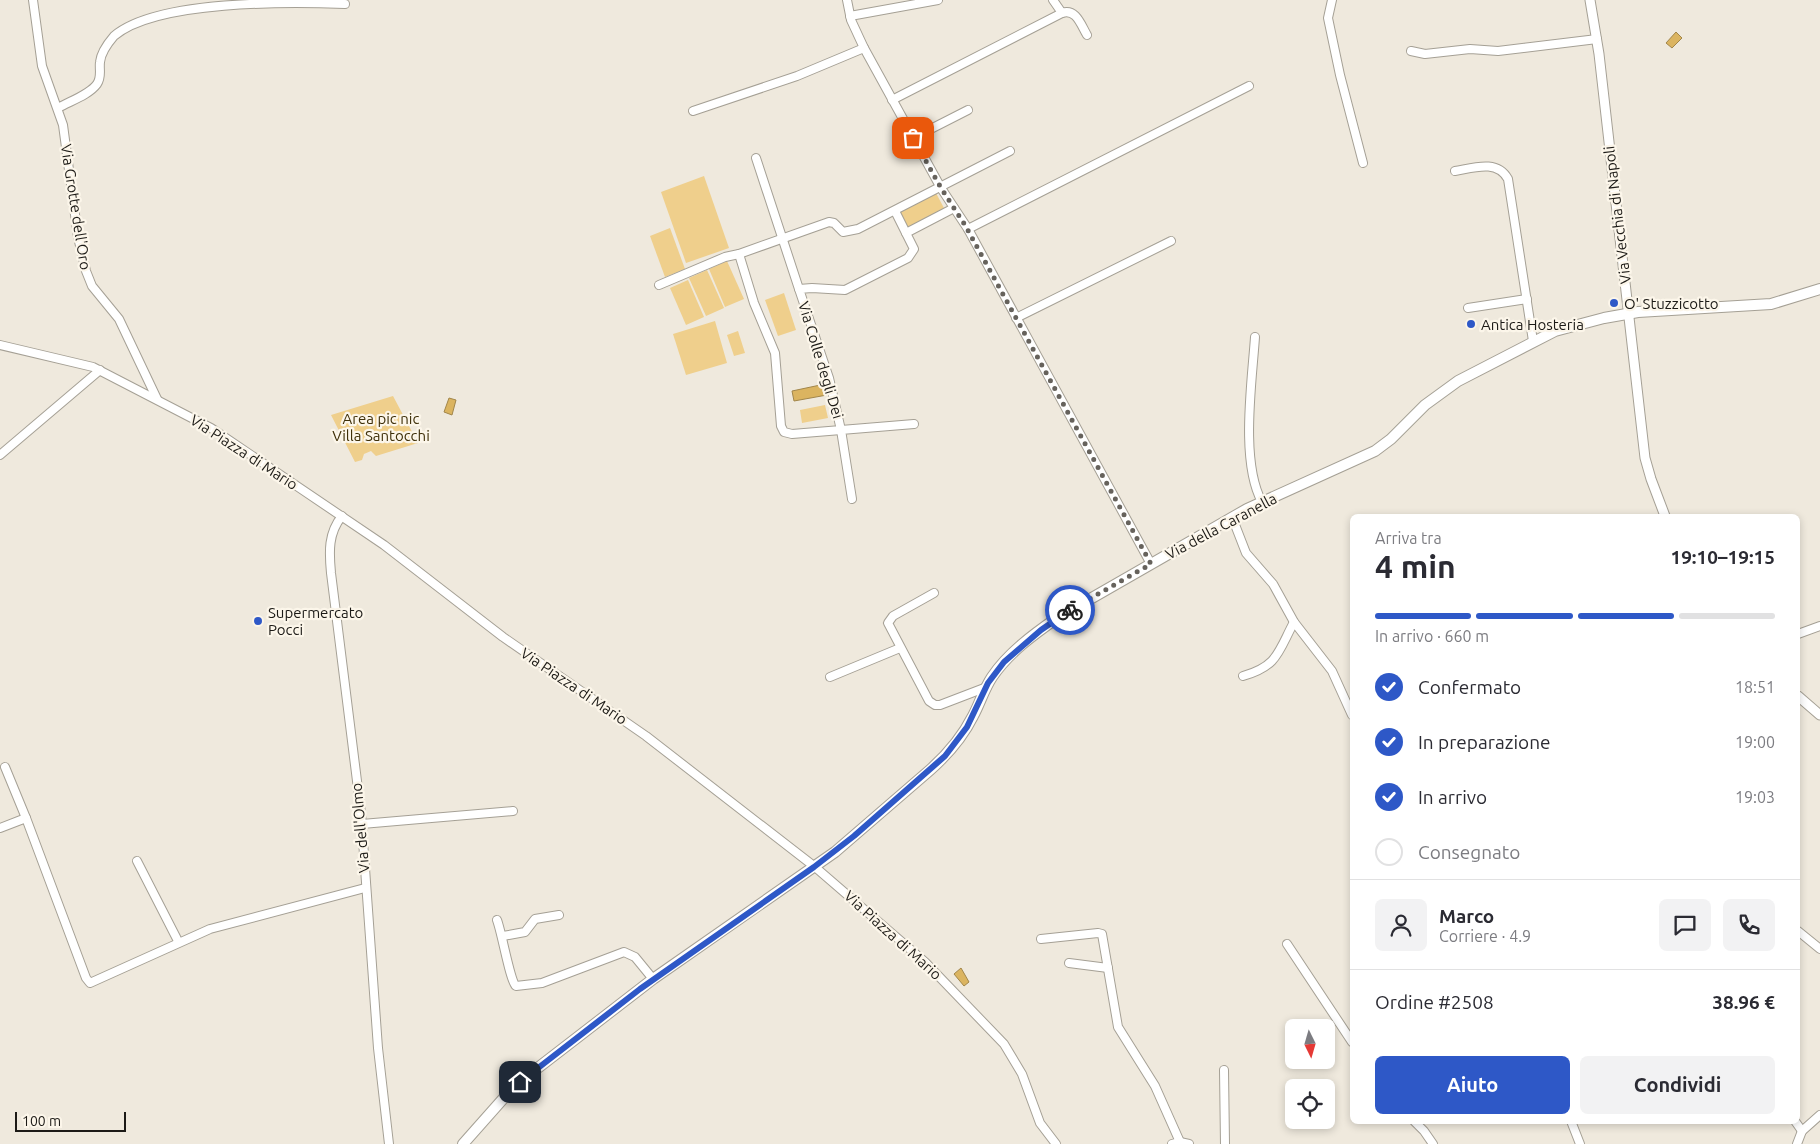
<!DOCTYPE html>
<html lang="it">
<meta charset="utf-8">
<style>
body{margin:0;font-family:Ubuntu,sans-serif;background:#f2f2f3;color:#2b2b33;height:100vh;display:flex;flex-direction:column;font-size:19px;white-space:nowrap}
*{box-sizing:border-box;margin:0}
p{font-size:16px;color:#7c7c81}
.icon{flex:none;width:28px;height:28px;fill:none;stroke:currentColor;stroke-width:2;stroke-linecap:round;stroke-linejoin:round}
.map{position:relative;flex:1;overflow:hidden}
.details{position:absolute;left:1350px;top:514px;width:450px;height:610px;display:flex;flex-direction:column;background:#fff;border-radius:8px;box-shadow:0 2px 8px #0003}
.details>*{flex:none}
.needle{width:32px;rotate:175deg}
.buttons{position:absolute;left:1285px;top:1019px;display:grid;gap:10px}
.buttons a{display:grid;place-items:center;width:50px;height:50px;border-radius:8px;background:#fff;box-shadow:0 2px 8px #0003;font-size:25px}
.scale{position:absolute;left:15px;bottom:12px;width:111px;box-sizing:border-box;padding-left:5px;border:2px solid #1c1a16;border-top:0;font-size:14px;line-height:18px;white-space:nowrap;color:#1c1a16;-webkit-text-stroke:4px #fcf6ea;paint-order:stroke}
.pin{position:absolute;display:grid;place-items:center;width:42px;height:42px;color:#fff;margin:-21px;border-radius:10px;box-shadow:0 2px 8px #0006}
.courier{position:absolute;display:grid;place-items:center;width:50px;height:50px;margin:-25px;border:4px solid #2e58c7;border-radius:50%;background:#fff;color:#222;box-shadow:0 1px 6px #0007}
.overview em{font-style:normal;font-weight:600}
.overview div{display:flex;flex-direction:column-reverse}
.overview{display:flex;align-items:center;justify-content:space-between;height:85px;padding:0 25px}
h1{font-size:32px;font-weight:600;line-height:38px}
.bar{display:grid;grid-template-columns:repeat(4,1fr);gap:8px 5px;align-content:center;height:60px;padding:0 25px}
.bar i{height:6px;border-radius:4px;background:#e1e1e2}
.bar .on{background:#2e58c7}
.bar p{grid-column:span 4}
.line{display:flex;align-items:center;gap:12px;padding:0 25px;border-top:1px solid #e1e1e2}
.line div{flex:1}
.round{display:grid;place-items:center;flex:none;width:52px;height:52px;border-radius:8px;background:#f2f2f3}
ol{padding:0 25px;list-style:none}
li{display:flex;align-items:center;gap:15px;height:55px}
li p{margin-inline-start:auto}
li .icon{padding:5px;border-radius:50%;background:#2e58c7;color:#fff;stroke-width:4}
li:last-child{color:#7c7c81}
li i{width:28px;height:28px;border:2px solid #e1e1e2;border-radius:50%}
.cta{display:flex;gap:10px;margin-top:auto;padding:10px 25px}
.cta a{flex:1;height:58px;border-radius:8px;background:#2e58c7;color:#fff;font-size:20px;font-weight:600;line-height:58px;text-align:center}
.cta a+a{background:#f2f2f3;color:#2b2b33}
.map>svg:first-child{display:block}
</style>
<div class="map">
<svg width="1820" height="1144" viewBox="0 0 1820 1144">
<rect width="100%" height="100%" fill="#efe9dd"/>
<g fill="#efcf8c">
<path d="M704 176 729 248 686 263 661 192Z"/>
<path d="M936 193 945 210 906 230 897 213Z"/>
<path d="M670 228 685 269 665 277 650 236Z"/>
<path d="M727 261 744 299 725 307 709 269Z"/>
<path d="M707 270 724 308 706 316 689 278Z"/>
<path d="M688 280 704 317 686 325 670 288Z"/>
<path d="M784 293 796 330 778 336 765 300Z"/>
<path d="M715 321 727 363 686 375 673 334Z"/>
<path d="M738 331 745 353 734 356 727 335Z"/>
<path d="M393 396 418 443 376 456 371 451 364 454 362 460 355 462 331 415Z"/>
<path d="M825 405 828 418 802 423 800 410Z"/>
</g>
<g fill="#dbb460" stroke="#a2864a">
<path d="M1676 32 1682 38 1672 48 1666 43Z"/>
<path d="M825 384 827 395 794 401 792 391Z"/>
<path d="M449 398 456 400 452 415 444 412Z"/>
<path d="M961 968 969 982 964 986 954 974Z"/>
</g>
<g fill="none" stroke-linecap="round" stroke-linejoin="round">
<g stroke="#a5a095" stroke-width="10">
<g id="minor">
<path d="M33 0 42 66 63 125 78 237 86 271 92 286 119 319 157 399"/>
<path d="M847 0 851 20 864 48 941 188 968 229 1151 564"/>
<path d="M1053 0 1062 13C1076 8 1081 25 1087 35"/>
<path d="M1332 0 1328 18 1340 75 1363 163"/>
<path d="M850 16 938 0"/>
<path d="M1411 51 1425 54 1470 49 1498 51 1597 39"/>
<path d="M892 100 1062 13"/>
<path d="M58 108C70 101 89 95 97 84 102 77 99 70 100 62 101 52 108 43 114 36 156 0 288 2 345 4"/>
<path d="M693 111 797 76 864 48"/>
<path d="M913 138 968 110"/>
<path d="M756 158 799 289"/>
<path d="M1455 171C1473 168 1497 159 1508 179L1533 341"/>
<path d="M954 208 906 233 914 249 908 258 845 290 812 288 799 289 829 378 841 430 792 434 784 432 781 426 775 353 754 303 739 254 829 222 834 223 843 232 858 229 1010 151"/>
<path d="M895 211 906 233"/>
<path d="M968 229 1249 86"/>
<path d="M659 285 725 257 739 254"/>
<path d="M1468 308 1527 299"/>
<path d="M1016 318 1171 241"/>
<path d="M1255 337C1252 382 1240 462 1262 502"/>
<path d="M0 345 93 367 211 428 384 545 503 637 646 736 815 867 925 962 1004 1044 1022 1074 1040 1123 1056 1144"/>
<path d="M0 455 100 370"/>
<path d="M852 499 841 430 914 424"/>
<path d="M342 516C328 533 329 552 331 573L361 813 378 1048 389 1144"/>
<path d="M1232 517 1246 553 1273 584 1294 622 1332 671 1352 715"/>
<path d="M934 593 893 616 888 623 929 701 935 705H940L987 687"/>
<path d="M1798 634 1820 626"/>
<path d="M1243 676C1278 666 1278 652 1294 622"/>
<path d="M830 677 900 648"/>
<path d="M5 767 26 818"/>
<path d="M362 824 513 811"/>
<path d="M0 828 26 818 86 978 90 983 210 929 365 888"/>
<path d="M137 861 178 941"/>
<path d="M497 920C502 933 510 981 516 986L542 983 624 952 635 957 653 979"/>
<path d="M1798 931 1820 949"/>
<path d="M503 936 525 932 535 919 559 915"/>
<path d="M1041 939 1098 933 1102 934 1118 1027 1155 1086 1180 1142"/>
<path d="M1287 944 1352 1042"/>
<path d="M1069 963 1108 968"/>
<path d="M1224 1070 1225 1144"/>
<path d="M1414 1121 1424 1131 1433 1144"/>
<path d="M1571 1121 1580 1144"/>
<path d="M1795 1121 1802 1131 1820 1115"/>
<path d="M1172 1144 1180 1142 1189 1144"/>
<path d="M1797 1144 1802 1131"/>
</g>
</g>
<g stroke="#a5a095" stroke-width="11">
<g id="tertiary">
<path d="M1590 0 1599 54 1645 458 1651 479 1665 516"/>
<path d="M1798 696 1820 715"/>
</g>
</g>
<g stroke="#a5a095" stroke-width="12">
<path id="secondary" d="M463 1144 510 1091 539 1067 653 979 835 852 930 770C948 754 963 736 973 716 980 703 984 689 992 677 1008 653 1034 634 1057 618L1247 509 1375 451 1391 439 1425 405 1458 381 1555 331 1604 318 1638 312 1771 304 1820 289"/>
</g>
<use href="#minor" stroke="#fff" stroke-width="8"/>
<use href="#tertiary" stroke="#fff" stroke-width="9"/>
<use href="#secondary" stroke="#fff" stroke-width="10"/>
</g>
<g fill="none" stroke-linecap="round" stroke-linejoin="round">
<path stroke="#66625c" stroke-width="5" stroke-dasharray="0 9" d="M913 138 941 188 965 225 1151 564 1070 610"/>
<path stroke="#2e58c7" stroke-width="6" d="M520 1082 640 989 814 867 854 836 945 756 967 727 988 683 1004 662 1041 630 1070 610"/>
</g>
<g fill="#2e58c7" stroke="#fcf6ea" stroke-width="2">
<circle cx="1614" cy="303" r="5"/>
<circle cx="1471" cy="324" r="5"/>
<circle cx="258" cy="621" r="5"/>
</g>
<g text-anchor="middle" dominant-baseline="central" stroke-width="4.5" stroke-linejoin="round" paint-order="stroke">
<g font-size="15" fill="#1c1a16" stroke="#fcf6ea">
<text transform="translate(76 207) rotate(81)">Via Grotte dell'Oro</text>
<text transform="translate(1617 215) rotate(-97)">Via Vecchia di Napoli</text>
<text transform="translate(821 360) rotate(73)">Via Colle degli Dei</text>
<text transform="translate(244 452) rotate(33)">Via Piazza di Mario</text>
<text transform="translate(1221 526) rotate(-28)">Via della Caranella</text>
<text transform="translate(574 686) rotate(34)">Via Piazza di Mario</text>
<text transform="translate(360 828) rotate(-95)">Via dell'Olmo</text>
<text transform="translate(893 935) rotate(42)">Via Piazza di Mario</text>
</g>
<g font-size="15" fill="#1c1a16" stroke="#fcf6ea" text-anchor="start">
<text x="1624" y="303">O' Stuzzicotto</text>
<text x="1481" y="324">Antica Hosteria</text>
<text x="268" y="612">Supermercato<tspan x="268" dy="17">Pocci</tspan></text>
</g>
<g font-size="15" fill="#3f300a" stroke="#fcf6ea">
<text x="381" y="418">Area pic nic<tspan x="381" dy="17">Villa Santocchi</tspan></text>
</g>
</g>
</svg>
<div class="buttons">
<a><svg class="needle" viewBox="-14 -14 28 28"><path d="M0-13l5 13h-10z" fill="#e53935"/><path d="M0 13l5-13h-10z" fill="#7c7c81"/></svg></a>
<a><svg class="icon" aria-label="locate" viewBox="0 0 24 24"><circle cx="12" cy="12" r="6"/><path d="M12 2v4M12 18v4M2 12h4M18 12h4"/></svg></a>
</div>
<div class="scale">100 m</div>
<div class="pin" style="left:913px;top:138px;background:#ea580c"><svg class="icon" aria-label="bag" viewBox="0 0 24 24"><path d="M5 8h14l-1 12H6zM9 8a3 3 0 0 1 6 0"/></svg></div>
<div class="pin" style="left:520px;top:1082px;background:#1f2937"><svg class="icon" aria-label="home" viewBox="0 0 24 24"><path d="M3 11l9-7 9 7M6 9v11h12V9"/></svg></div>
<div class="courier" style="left:1070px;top:610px"><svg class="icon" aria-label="bike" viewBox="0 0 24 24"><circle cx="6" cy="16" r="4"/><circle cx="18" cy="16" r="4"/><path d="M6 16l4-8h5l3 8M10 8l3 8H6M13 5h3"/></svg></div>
<section class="details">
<div class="overview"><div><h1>4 min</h1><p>Arriva tra</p></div><em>19:10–19:15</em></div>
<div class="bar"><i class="on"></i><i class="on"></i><i class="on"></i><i></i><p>In arrivo · 660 m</p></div>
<ol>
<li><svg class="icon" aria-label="check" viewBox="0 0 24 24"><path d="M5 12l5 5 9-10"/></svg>Confermato<p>18:51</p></li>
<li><svg class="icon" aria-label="check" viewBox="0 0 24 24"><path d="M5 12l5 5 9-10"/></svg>In preparazione<p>19:00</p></li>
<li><svg class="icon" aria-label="check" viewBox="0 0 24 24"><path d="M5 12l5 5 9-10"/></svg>In arrivo<p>19:03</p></li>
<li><i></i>Consegnato</li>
</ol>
<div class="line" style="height:90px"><a class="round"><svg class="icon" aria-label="person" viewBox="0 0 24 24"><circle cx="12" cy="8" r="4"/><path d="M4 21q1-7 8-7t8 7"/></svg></a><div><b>Marco</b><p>Corriere · 4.9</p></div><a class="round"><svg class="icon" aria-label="chat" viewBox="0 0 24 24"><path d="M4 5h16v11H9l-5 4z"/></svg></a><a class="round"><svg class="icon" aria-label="phone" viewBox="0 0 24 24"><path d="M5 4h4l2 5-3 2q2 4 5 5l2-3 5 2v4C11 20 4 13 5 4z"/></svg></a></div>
<div class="line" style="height:65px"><div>Ordine #2508</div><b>38.96 €</b></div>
<div class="cta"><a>Aiuto</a><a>Condividi</a></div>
</section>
</div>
